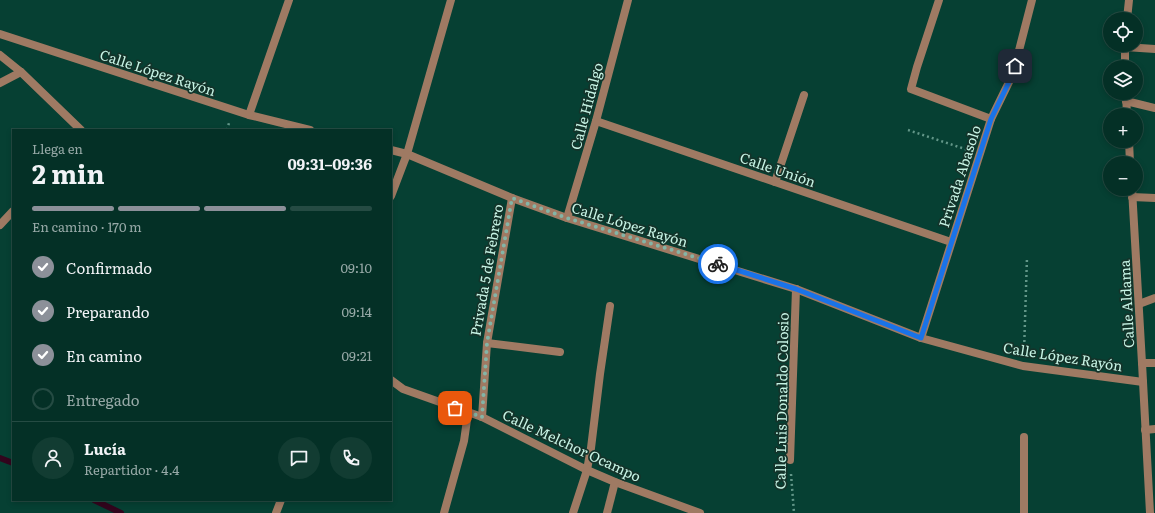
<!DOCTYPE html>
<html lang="es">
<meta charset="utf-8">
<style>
body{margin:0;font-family:Literata,serif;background:#123c32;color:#f1f3f6;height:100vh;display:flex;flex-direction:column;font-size:15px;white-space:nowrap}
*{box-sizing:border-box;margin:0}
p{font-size:13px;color:#97a9a7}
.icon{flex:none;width:22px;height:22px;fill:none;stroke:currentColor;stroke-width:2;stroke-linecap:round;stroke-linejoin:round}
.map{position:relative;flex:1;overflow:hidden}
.side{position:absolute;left:12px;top:129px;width:380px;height:372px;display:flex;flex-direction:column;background:#043026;border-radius:0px;box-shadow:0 2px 6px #0003,0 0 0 1px #254b43}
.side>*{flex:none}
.controls{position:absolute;left:1103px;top:12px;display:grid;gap:8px}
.controls a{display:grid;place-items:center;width:40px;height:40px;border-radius:50%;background:#043026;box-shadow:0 2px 6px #0003,0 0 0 1px #254b43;font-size:20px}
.pin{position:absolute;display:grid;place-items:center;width:34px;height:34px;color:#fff;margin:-17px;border-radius:8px;box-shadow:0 2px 6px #0006}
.courier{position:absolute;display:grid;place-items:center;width:40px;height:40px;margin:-20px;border:3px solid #1a73e8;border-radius:50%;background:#fff;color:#222;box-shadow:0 1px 5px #0007}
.overview em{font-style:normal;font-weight:700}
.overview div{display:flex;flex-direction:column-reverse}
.overview{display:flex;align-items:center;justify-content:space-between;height:68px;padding:0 20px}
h1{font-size:26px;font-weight:700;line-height:30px}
.bar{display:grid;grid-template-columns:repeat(4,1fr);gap:6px 4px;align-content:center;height:48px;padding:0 20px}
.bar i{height:5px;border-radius:3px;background:#254b43}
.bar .current{background:#8c9099}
.bar p{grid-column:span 4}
.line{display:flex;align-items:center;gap:10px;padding:0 20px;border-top:1px solid #254b43}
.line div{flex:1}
.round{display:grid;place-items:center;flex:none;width:42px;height:42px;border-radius:21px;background:#123c32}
ol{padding:0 20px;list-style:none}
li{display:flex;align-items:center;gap:12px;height:44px}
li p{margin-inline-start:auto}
li .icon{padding:4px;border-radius:50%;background:#8c9099;color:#fff;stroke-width:4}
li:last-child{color:#97a9a7}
li i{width:22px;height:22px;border:2px solid #254b43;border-radius:50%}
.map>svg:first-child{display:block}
</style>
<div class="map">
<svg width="1155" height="513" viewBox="0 0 1155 513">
<rect width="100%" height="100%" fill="#064033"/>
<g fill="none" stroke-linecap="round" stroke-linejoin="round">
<g stroke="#32051d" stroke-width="6">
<path d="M0 458 13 463"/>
<path d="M94 500 121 513"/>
</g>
<g stroke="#629688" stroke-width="2.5" stroke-dasharray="2 3" stroke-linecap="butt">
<path d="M227 130 229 123"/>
<path d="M908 130 968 150"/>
<path d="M1024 352 1027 257"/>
<path d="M791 474 794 513"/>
</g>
<g stroke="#9f7a63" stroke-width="8">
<path d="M939 0 917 67 911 89 991 119"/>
<path d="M1127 19 1129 0"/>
<path d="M0 34 249 115 310 130"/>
<path d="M1125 45V67"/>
<path d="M1125 47 1155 49"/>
<path d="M0 83 21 72"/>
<path d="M1126 93 1127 115"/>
<path d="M1126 101 1155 108"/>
<path d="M249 115 289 0"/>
<path d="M596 121 951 242"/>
<path d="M1129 141 1130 163"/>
<path d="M391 150 407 154 512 198 567 218 796 289 921 338 1023 366 1143 382"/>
<path d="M775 182 804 95"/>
<path d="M1132 189 1142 363 1150 513"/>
<path d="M391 196 407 154 451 0"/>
<path d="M1132 197 1155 198"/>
<path d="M567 218 596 121 628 0"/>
<path d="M0 225 13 211"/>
<path d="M1139 304 1155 298"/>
<path d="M921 338 991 119 1010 80 1015 66 1032 0"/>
<path d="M487 343 560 352"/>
<path d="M1142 363H1155"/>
<path d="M391 380 403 389 482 417 587 470 615 482 700 513"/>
<path d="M482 417 487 343 512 198"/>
<path d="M1145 430 1155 429"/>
<path d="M1024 437V513"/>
<path d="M790 460 796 289"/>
<path d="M444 513 464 441 468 413"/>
<path d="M573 513 587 470 591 448 600 374 610 306"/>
<path d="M607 513 615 482"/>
</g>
<g stroke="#9f7a63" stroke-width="8">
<path d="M0 55 21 72 81 130"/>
<path d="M276 513 281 500"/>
</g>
</g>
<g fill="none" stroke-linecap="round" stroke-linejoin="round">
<path stroke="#83b5a7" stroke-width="4" stroke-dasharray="0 7.2" d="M455 408 482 417 487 343 512 198 567 218 718 264"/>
<path stroke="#1a73e8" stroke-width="5" d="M718 264 796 289 921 338 991 119 1010 80 1015 66"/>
</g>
<g text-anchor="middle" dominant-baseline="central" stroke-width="3.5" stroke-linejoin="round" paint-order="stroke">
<g font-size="14" fill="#c7f4e5" stroke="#14332a">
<text transform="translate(158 72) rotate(18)">Calle López Rayón</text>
<text transform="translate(586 106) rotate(-75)">Calle Hidalgo</text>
<text transform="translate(778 169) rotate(19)">Calle Unión</text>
<text transform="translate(959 176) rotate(-72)">Privada Abasolo</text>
<text transform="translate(630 224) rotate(17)">Calle López Rayón</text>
<text transform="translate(486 270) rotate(-80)">Privada 5 de Febrero</text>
<text transform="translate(1126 304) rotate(-93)">Calle Aldama</text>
<text transform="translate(1063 356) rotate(9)">Calle López Rayón</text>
<text transform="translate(781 401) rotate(-89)">Calle Luis Donaldo Colosio</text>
<text transform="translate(572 445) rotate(25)">Calle Melchor Ocampo</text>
</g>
</g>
</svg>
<div class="controls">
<a><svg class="icon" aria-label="locate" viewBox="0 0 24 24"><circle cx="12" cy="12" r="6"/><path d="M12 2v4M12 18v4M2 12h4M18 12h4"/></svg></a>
<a><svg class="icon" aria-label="layers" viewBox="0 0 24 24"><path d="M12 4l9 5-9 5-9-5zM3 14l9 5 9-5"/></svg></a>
<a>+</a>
<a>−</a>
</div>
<div class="pin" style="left:455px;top:408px;background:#ea580c"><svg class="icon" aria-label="bag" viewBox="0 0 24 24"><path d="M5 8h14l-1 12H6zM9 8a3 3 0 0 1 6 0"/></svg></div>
<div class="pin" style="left:1015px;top:66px;background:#1f2937"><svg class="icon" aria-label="home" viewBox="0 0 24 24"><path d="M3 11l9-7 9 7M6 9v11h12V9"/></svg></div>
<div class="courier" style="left:718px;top:264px"><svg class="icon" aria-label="bike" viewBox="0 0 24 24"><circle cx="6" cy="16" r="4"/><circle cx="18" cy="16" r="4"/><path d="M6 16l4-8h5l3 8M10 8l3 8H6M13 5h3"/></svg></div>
<section class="side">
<div class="overview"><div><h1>2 min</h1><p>Llega en</p></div><em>09:31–09:36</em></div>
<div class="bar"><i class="current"></i><i class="current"></i><i class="current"></i><i></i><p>En camino · 170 m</p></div>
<ol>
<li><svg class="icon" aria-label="check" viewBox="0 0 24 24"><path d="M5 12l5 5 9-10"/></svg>Confirmado<p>09:10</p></li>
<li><svg class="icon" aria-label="check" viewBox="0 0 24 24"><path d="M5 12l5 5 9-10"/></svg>Preparando<p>09:14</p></li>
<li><svg class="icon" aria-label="check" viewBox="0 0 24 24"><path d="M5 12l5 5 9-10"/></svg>En camino<p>09:21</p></li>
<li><i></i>Entregado</li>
</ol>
<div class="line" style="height:72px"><a class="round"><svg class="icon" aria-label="person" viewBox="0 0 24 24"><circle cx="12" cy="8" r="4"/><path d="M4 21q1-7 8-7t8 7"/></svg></a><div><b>Lucía</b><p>Repartidor · 4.4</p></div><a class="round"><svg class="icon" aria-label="chat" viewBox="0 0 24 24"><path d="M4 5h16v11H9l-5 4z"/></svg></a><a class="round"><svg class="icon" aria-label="phone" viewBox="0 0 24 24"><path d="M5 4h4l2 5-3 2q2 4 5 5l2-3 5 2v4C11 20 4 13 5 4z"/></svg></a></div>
</section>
</div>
